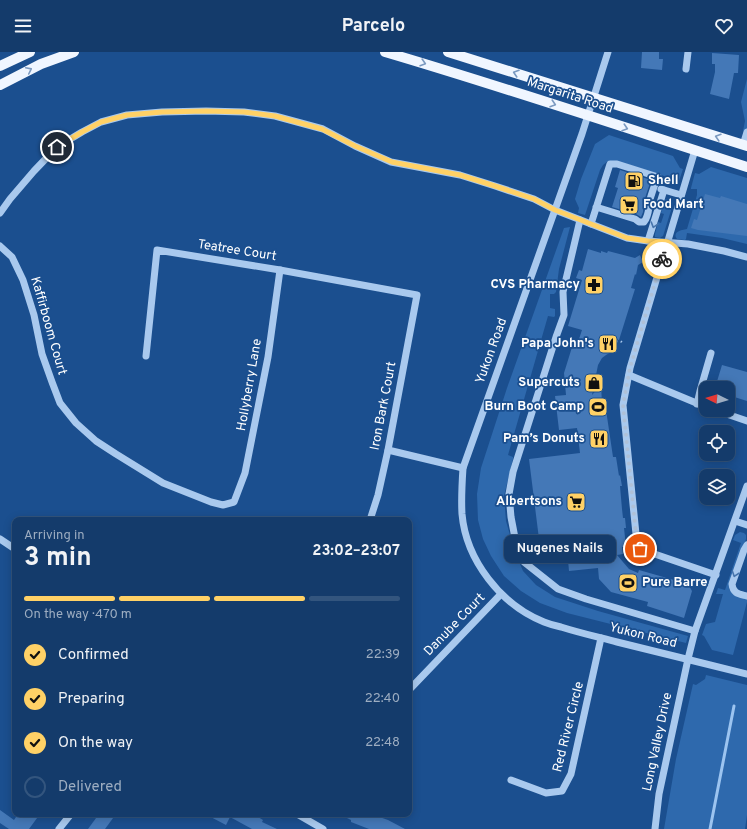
<!DOCTYPE html>
<meta charset="utf-8">
<style>
body{margin:0;font-family:Overpass,sans-serif;background:#214673;color:#f1f3f6;height:100vh;display:flex;flex-direction:column;font-size:15px;white-space:nowrap}
*{box-sizing:border-box;margin:0}
p{font-size:13px;color:#9dadc1}
.icon{flex:none;width:22px;height:22px;fill:none;stroke:currentColor;stroke-width:2;stroke-linecap:round;stroke-linejoin:round}
.map{position:relative;flex:1;overflow:hidden}
.sheet{position:absolute;left:12px;top:465px;width:400px;height:300px;display:flex;flex-direction:column;background:#143b6b;border-radius:8px;box-shadow:0 2px 10px #0003,0 0 0 1px #33557e}
.sheet>*{flex:none}
.needle{width:26px;rotate:275deg}
.fabs{position:absolute;left:699px;top:329px;display:grid;gap:8px}
.fabs a{display:grid;place-items:center;width:36px;height:36px;border-radius:8px;background:#143b6b;box-shadow:0 2px 10px #0003,0 0 0 1px #33557e;font-size:20px}
.pin{position:absolute;display:grid;place-items:center;width:34px;height:34px;color:#fff;margin:-17px;border:2px solid #fff;border-radius:50%;box-shadow:0 1px 4px #0007}
.courier{position:absolute;display:grid;place-items:center;width:40px;height:40px;margin:-20px;border:3px solid #ffd166;border-radius:50%;background:#fff;color:#222;box-shadow:0 1px 5px #0007}
.bubble{position:absolute;height:28px;border-radius:8px;background:#143b6b;box-shadow:0 2px 10px #0003,0 0 0 1px #33557e;font-size:13px;font-weight:700;line-height:28px;text-align:center}
.head em{font-style:normal;font-weight:700}
.head div{display:flex;flex-direction:column-reverse}
.head{display:flex;align-items:center;justify-content:space-between;height:68px;padding:0 12px}
h1{font-size:26px;font-weight:700;line-height:30px}
.bar{display:grid;grid-template-columns:repeat(4,1fr);gap:6px 4px;align-content:center;height:48px;padding:0 12px}
.bar i{height:5px;border-radius:3px;background:#33557e}
.bar .on{background:#ffd166}
.bar p{grid-column:span 4}
ol{padding:0 12px;list-style:none}
li{display:flex;align-items:center;gap:12px;height:44px}
li p{margin-inline-start:auto}
li .icon{padding:4px;border-radius:50%;background:#ffd166;color:#111;stroke-width:4}
li:last-child{color:#9dadc1}
li i{width:22px;height:22px;border:2px solid #33557e;border-radius:50%}
header{display:flex;justify-content:space-between;align-items:center;height:52px;padding:0 12px;background:#143b6b;font-size:18px;font-weight:700}
.map>svg:first-child{display:block}
</style>
<header><svg class="icon" aria-label="menu" viewBox="0 0 24 24"><path d="M4 6h16M4 12h16M4 18h16"/></svg>Parcelo<svg class="icon" aria-label="heart" viewBox="0 0 24 24"><path d="M12 20l-8-8c-3-5 5-10 8-4 3-6 11-1 8 4z"/></svg></header>
<div class="map">
<svg width="747" height="777" viewBox="0 0 747 777">
<rect width="100%" height="100%" fill="#1b4f8f"/>
<g fill="#2e69ad">
<path d="M747 27V80L743 79 745 69 741 50Z"/>
<path d="M609 83 673 104 680 116 683 117 678 132C670 134 669 128 664 124L617 109H608L603 113 600 118 585 163 578 161 579 156 575 147 581 127 595 92Z"/>
<path d="M711 115 747 126V192L722 186 687 181 686 187 685 188 677 187C672 180 681 178 687 177L697 143V137H691V136L695 121 699 122Z"/>
<path d="M666 147 672 150 673 152 663 184 660 186 655 185V182L658 170 661 171 664 162 661 161 665 148Z"/>
<path d="M570 175 559 217 556 240 554 242H550V256L555 257V264L554 265 548 264 508 403 513 405V407L504 444 506 469 514 497 523 519 536 533 555 545 598 559 688 584 686 591 567 561 540 551 521 539 504 524 491 504 483 487 478 468 477 442 481 416 507 336 564 176Z"/>
<path d="M740 480 744 481 746 483V487L729 532V537L733 542 747 547V550L733 603 712 598 704 584 702 583 706 572 715 570 723 542H716L718 536 725 538 741 491 733 488 735 483Z"/>
<path d="M706 623 747 633V763L745 777H664L676 707 693 632 696 633 705 627Z"/>
</g>
<g fill="none" stroke-linecap="round" stroke-linejoin="round">
<path stroke="#9cc4f0" stroke-width="3" d="M710 777 734 654"/>
</g>
<g fill="#4478b7">
<path d="M642 0H659V7H663L662 18 641 16Z"/>
<path d="M712 1 739 3 738 21H734L729 47 710 42 715 20V12H712Z"/>
<path d="M620 118 651 128 644 149 643 160 641 165 636 162 612 155 618 136 615 135Z"/>
<path d="M705 142 720 146 721 144 747 152V184L698 178 691 176 694 167 697 168Z"/>
<path d="M588 197 601 201V199L607 201 608 199 635 206 640 203 643 210 638 213 636 223 635 222 631 236 635 237 619 288 616 287 613 299 606 303 602 306 598 313 592 343 601 333 602 351H605L613 405H616L619 424 620 423 622 434H620L622 457 623 466H625L626 476H624L626 495H622L623 502 617 503 629 517 638 521 639 518 688 532 692 539 684 566 647 554 648 550 611 540 599 527 598 516 569 519 568 508 542 511 529 407 580 401 577 376 559 378 555 344 566 343 564 321 573 292 577 293 582 278 568 274 582 228 576 226 579 218 582 219Z"/>
<path d="M722 313 747 320V349L728 343V336H715Z"/>
<path d="M0 758 14 768 18 762H40L29 777H9L0 771Z"/>
<path d="M99 762H116L105 777H88Z"/>
<path d="M205 762H253L263 768 262 770 277 777H252L230 765 226 773Z"/>
<path d="M339 762H371L388 768 405 777H369L351 770V768Z"/>
</g>
<g fill="none" stroke-linecap="round" stroke-linejoin="round">
<path stroke="#a9c9ee" stroke-width="1.5" stroke-dasharray="2 3" stroke-linecap="butt" d="M614 300 617 289 621 290 622 289"/>
<g stroke="#a9c9ee" stroke-width="7">
<path d="M608 0 582 82 463 416C462 431 461 446 462 462 466 508 501 553 544 570 549 572 556 574 561 575 580 581 598 585 617 590 660 601 704 611 747 622"/>
<path d="M686 17 688 0"/>
<path d="M743 93 747 80"/>
<path d="M695 98 630 316 623 353 636 482 640 497 716 523"/>
<path d="M661 137 681 143"/>
<path d="M0 161 10 147 34 119 57 95 82 80 101 70 127 63 162 60 206 59 244 60 275 64 323 77 355 94 391 110 460 123 495 134 534 147 555 158 627 186 648 189 688 192 724 199 747 205"/>
<path d="M580 168 563 240 564 263 556 285 513 420 509 442 511 465 515 486 524 510 558 537 586 547 695 579"/>
<path d="M591 172 610 112H617L658 125C655 131 653 138 651 144 648 153 650 163 644 170H639L635 167 596 155"/>
<path d="M648 189 664 138"/>
<path d="M0 194 12 205 23 228 34 263 42 302 52 330 60 351 76 371 96 389 116 402 163 431 211 450 223 453 234 450 245 421 268 305 280 218"/>
<path d="M146 304 157 198 280 218 417 243 388 398 378 443 370 468"/>
<path d="M629 323 706 355"/>
<path d="M697 352 700 339 711 301"/>
<path d="M715 358 747 369"/>
<path d="M388 398 463 416"/>
<path d="M735 469 747 473"/>
<path d="M0 487 15 497"/>
<path d="M747 493 744 498 732 532C733 542 739 542 747 544"/>
<path d="M409 638 501 542"/>
<path d="M511 728 546 741 562 739 571 722 601 586"/>
<path d="M297 762 323 777"/>
<path d="M59 777 71 762"/>
<path d="M655 777 659 742 688 607 695 579 747 434"/>
</g>
<g stroke="#f0f6ff" stroke-width="10">
<path d="M385 0C507 36 626 76 747 115"/>
<path d="M448 0 747 94"/>
<path d="M0 14 30 0"/>
<path d="M0 33 41 12 74 0"/>
</g>
</g>
<defs><path id="oneway-chevron" d="M-2-3.5L2.5 0L-2 3.5" fill="none" stroke-width="1.6" stroke-linecap="round" stroke-linejoin="round"/></defs>
<g stroke="#7b9ac1">
<use href="#oneway-chevron" transform="translate(423 11) rotate(17)"/>
<use href="#oneway-chevron" transform="translate(29 18) rotate(-26)"/>
<use href="#oneway-chevron" transform="translate(516 21) rotate(-162)"/>
<use href="#oneway-chevron" transform="translate(553 52) rotate(18)"/>
<use href="#oneway-chevron" transform="translate(625 76) rotate(18)"/>
<use href="#oneway-chevron" transform="translate(718 85) rotate(-163)"/>
</g>
<g stroke="#4674ac">
<use href="#oneway-chevron" transform="translate(654 173) rotate(107)"/>
<use href="#oneway-chevron" transform="translate(735 522) rotate(109)"/>
</g>
<g fill="none" stroke-linecap="round" stroke-linejoin="round">
<path stroke="#afc1d8" stroke-width="4" stroke-dasharray="0 7.2" d="M640 497 636 482 623 353 630 316 662 207"/>
<path stroke="#ffd166" stroke-width="5" d="M57 95 82 80 101 70 127 63 162 60 206 59 244 60 275 64 322 77 355 94 392 110 460 123 495 134 534 147 555 158 627 186 648 189 668 190 662 207"/>
</g>
<defs>
<g id="fuel-square" transform="scale(1)"><rect x="-9" y="-9" width="18" height="18" rx="4" fill="#ffd166" stroke="#1b4f8f"/><path d="M-5.5-6h7V0h2V4h1.3V-2.5L3-4.5l.8-.8L6-3V5H2.5V1h-1V6h-7ZM-4.2-4.7v3.2H.2V-4.7Z" fill="#111"/></g>
<g id="supermarket-square" transform="scale(1)"><rect x="-9" y="-9" width="18" height="18" rx="4" fill="#ffd166" stroke="#1b4f8f"/><path d="M-6-5.5h2.5l.6 2H6L4.5 2H-2.5L-4.4-4H-6ZM-1.5 3.2a1.3 1.3 0 1 0 .1 0ZM3 3.2a1.3 1.3 0 1 0 .1 0Z" fill="#111"/></g>
<g id="pharmacy-square" transform="scale(1)"><rect x="-9" y="-9" width="18" height="18" rx="4" fill="#ffd166" stroke="#1b4f8f"/><path d="M-2-6h4v4h4v4h-4v4h-4v-4h-4v-4h4Z" fill="#111"/></g>
<g id="restaurant-square" transform="scale(1)"><rect x="-9" y="-9" width="18" height="18" rx="4" fill="#ffd166" stroke="#1b4f8f"/><path d="M-5-6h1v4h1v-4h1v4h1v-4h1v5L-1.5 .5V6h-2V.5L-5-1ZM5-6V6H3V1.5H1.5Q1.5-4 5-6Z" fill="#111"/></g>
<g id="shop-square" transform="scale(1)"><rect x="-9" y="-9" width="18" height="18" rx="4" fill="#ffd166" stroke="#1b4f8f"/><path d="M-5-2.5h2.3a2.7 3.5 0 0 1 5.4 0H5L5.5 6h-11ZM-1.5-2.5h3a1.5 2.3 0 0 0-3 0Z" fill="#111"/></g>
<g id="stadium-square" transform="scale(1)"><rect x="-9" y="-9" width="18" height="18" rx="4" fill="#ffd166" stroke="#1b4f8f"/><path d="M0-5a6.5 5 0 1 0 0 10a6.5 5 0 1 0 0-10ZM-3.5-1.8h7v3.6h-7Z" fill="#111"/></g>
</defs>
<g fill-rule="evenodd">
<use href="#fuel-square" x="634" y="129"/>
<use href="#supermarket-square" x="629" y="153"/>
<use href="#pharmacy-square" x="594" y="233"/>
<use href="#restaurant-square" x="608" y="292"/>
<use href="#shop-square" x="594" y="331"/>
<use href="#stadium-square" x="598" y="355"/>
<use href="#restaurant-square" x="599" y="387"/>
<use href="#supermarket-square" x="576" y="450"/>
<use href="#stadium-square" x="628" y="531"/>
</g>
<g text-anchor="middle" dominant-baseline="central" stroke-width="3.5" stroke-linejoin="round" paint-order="stroke">
<g font-size="13" fill="#fff" stroke="#1b4f8f">
<text transform="translate(570 44) rotate(18)">Margarita Road</text>
<text transform="translate(237 199) rotate(9)">Teatree Court</text>
<text transform="translate(48 274) rotate(74)">Kaffirboom Court</text>
<text transform="translate(492 299) rotate(-70)">Yukon Road</text>
<text transform="translate(250 333) rotate(-80)">Hollyberry Lane</text>
<text transform="translate(384 354) rotate(-79)">Iron Bark Court</text>
<text transform="translate(455 573) rotate(-46)">Danube Court</text>
<text transform="translate(643 584) rotate(14)">Yukon Road</text>
<text transform="translate(569 675) rotate(-76)">Red River Circle</text>
<text transform="translate(658 690) rotate(-78)">Long Valley Drive</text>
</g>
<g font-size="13" font-weight="bold" fill="#fff" stroke="#1b4f8f" text-anchor="end">
<text x="648" y="129" text-anchor="start">Shell</text>
<text x="643" y="153" text-anchor="start">Food Mart</text>
<text x="580" y="233">CVS Pharmacy</text>
<text x="594" y="292">Papa John's</text>
<text x="580" y="331">Supercuts</text>
<text x="584" y="355">Burn Boot Camp</text>
<text x="585" y="387">Pam’s Donuts</text>
<text x="562" y="450">Albertsons</text>
<text x="642" y="531" text-anchor="start">Pure Barre</text>
</g>
</g>
</svg>
<div class="fabs">
<a><svg class="needle" viewBox="-14 -14 28 28"><path d="M0-13l5 13h-10z" fill="#e53935"/><path d="M0 13l5-13h-10z" fill="#9dadc1"/></svg></a>
<a><svg class="icon" aria-label="locate" viewBox="0 0 24 24"><circle cx="12" cy="12" r="6"/><path d="M12 2v4M12 18v4M2 12h4M18 12h4"/></svg></a>
<a><svg class="icon" aria-label="layers" viewBox="0 0 24 24"><path d="M12 4l9 5-9 5-9-5zM3 14l9 5 9-5"/></svg></a>
</div>
<div class="pin" style="left:640px;top:497px;background:#ea580c"><svg class="icon" aria-label="bag" viewBox="0 0 24 24"><path d="M5 8h14l-1 12H6zM9 8a3 3 0 0 1 6 0"/></svg></div>
<div class="pin" style="left:57px;top:95px;background:#1f2937"><svg class="icon" aria-label="home" viewBox="0 0 24 24"><path d="M3 11l9-7 9 7M6 9v11h12V9"/></svg></div>
<div class="courier" style="left:662px;top:207px"><svg class="icon" aria-label="bike" viewBox="0 0 24 24"><circle cx="6" cy="16" r="4"/><circle cx="18" cy="16" r="4"/><path d="M6 16l4-8h5l3 8M10 8l3 8H6M13 5h3"/></svg></div>
<div class="bubble" style="left:504px;top:483px;width:112px">Nugenes Nails</div>
<section class="sheet">
<div class="head"><div><h1>3 min</h1><p>Arriving in</p></div><em>23:02–23:07</em></div>
<div class="bar"><i class="on"></i><i class="on"></i><i class="on"></i><i></i><p>On the way · 470 m</p></div>
<ol>
<li><svg class="icon" aria-label="check" viewBox="0 0 24 24"><path d="M5 12l5 5 9-10"/></svg>Confirmed<p>22:39</p></li>
<li><svg class="icon" aria-label="check" viewBox="0 0 24 24"><path d="M5 12l5 5 9-10"/></svg>Preparing<p>22:40</p></li>
<li><svg class="icon" aria-label="check" viewBox="0 0 24 24"><path d="M5 12l5 5 9-10"/></svg>On the way<p>22:48</p></li>
<li><i></i>Delivered</li>
</ol>
</section>
</div>
